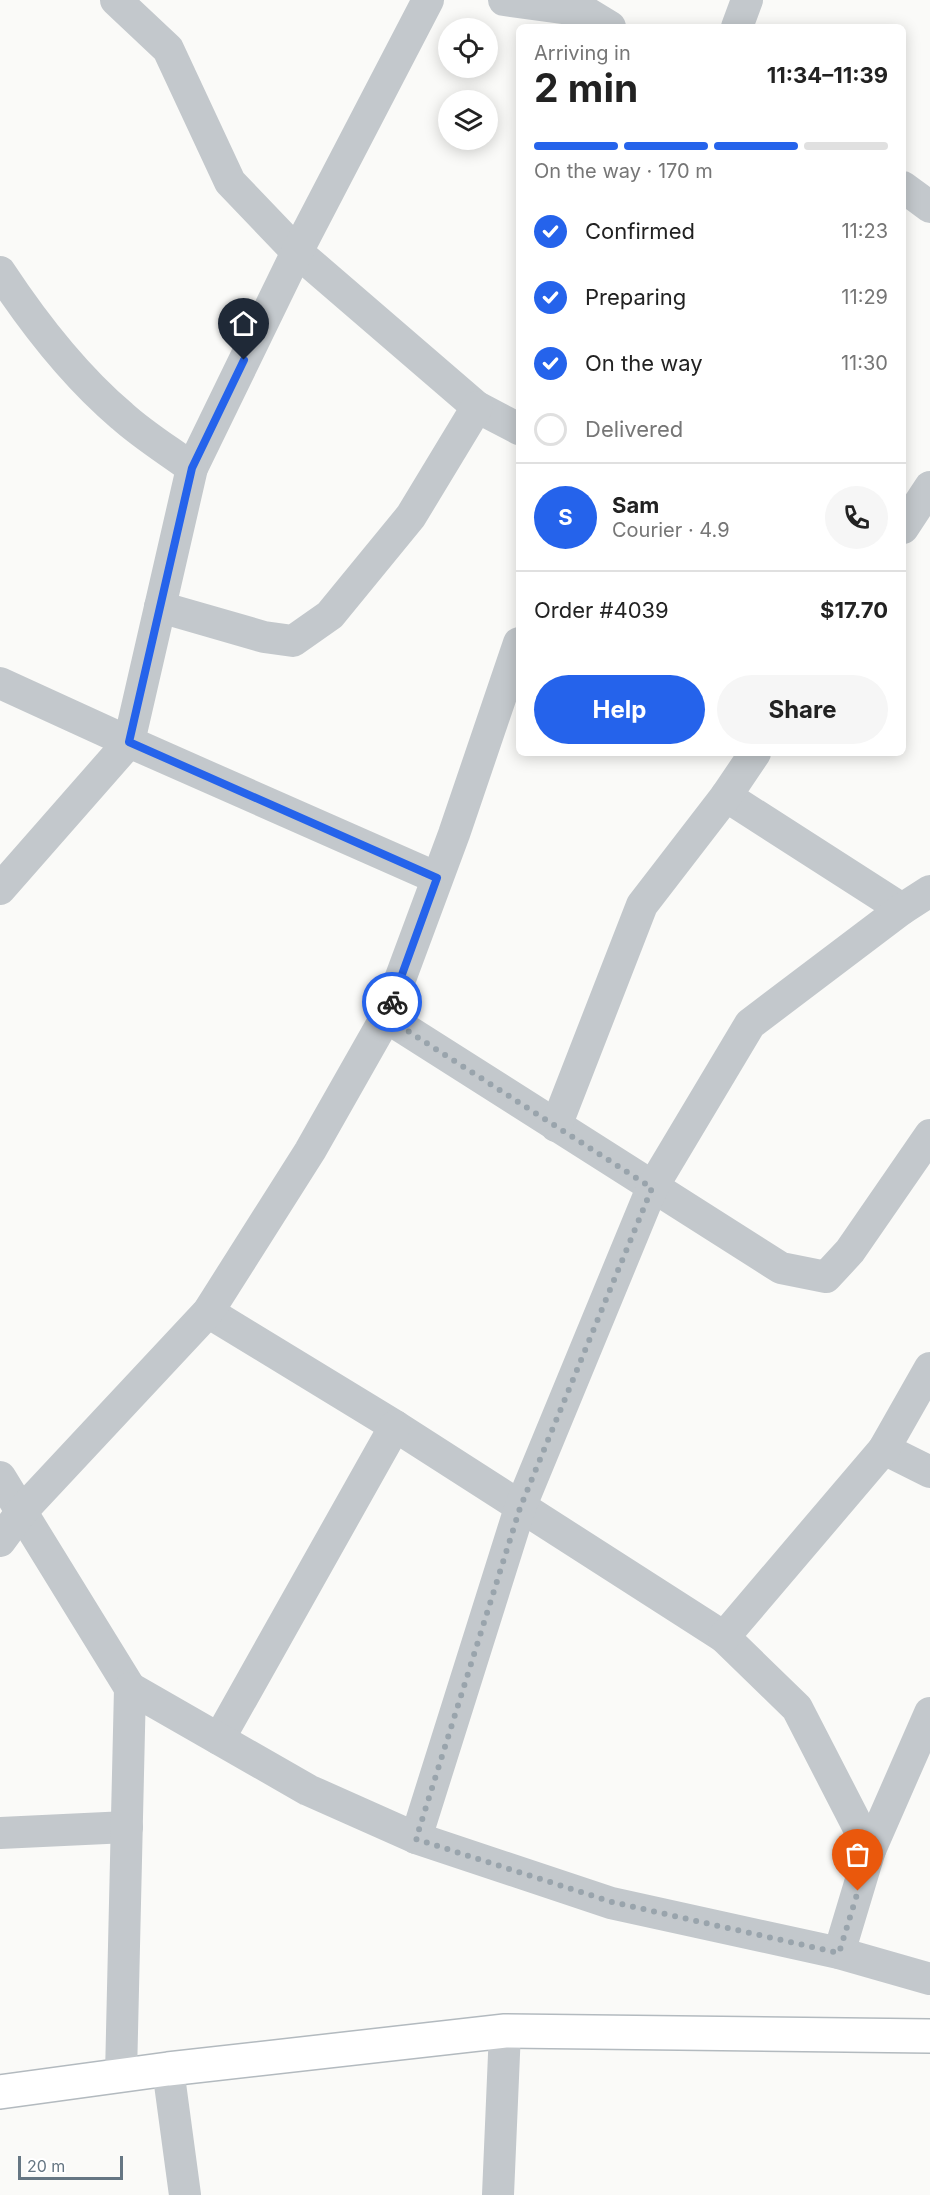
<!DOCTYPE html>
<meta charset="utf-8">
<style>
body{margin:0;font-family:Inter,sans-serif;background:#f6f6f6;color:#222;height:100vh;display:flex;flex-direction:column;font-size:22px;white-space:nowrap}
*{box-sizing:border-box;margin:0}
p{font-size:20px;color:#767676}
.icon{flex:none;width:33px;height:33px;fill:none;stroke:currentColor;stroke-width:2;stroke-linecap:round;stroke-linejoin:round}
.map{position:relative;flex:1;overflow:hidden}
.panel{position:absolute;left:516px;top:24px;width:390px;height:732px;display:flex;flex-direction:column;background:#fff;border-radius:9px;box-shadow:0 3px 15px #0003}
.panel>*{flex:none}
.buttons{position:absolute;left:438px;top:18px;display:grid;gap:12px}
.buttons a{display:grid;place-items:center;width:60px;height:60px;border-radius:50%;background:#fff;box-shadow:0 3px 15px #0003;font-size:30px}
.scale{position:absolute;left:18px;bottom:15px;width:105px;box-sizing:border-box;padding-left:6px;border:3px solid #657683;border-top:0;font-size:16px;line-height:21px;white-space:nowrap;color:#657683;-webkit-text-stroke:4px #fff;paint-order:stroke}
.pin{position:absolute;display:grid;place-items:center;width:51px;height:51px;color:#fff;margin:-62px -26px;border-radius:50% 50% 50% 0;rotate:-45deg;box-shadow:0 0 6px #0007}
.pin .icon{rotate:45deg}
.courier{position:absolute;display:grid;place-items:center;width:60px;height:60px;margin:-30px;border:4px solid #2563eb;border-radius:50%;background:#fff;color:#222;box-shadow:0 2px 8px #0007}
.overview em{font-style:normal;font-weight:700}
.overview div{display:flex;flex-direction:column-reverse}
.overview{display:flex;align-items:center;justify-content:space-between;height:102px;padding:0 18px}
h1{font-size:39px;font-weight:700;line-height:45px}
.bar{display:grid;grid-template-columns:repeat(4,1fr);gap:9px 6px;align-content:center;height:72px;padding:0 18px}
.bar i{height:8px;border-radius:4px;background:#e0e0e0}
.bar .active{background:#2563eb}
.bar p{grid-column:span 4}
.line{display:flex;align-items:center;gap:15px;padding:0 18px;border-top:2px solid #e0e0e0}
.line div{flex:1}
.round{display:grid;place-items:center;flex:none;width:63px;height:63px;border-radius:32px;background:#f6f6f6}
ol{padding:0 18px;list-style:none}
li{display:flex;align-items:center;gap:18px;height:66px}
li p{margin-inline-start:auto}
li .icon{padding:6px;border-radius:50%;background:#2563eb;color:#fff;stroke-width:4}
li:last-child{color:#767676}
li i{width:33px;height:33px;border:3px solid #e0e0e0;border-radius:50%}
.action{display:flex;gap:12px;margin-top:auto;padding:12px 18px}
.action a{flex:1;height:69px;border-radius:36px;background:#2563eb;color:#fff;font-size:24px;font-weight:700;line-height:69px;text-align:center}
.action a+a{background:#f6f6f6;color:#222}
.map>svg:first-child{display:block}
</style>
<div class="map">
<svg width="930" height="2195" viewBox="0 0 930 2195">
<rect width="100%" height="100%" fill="#fafaf8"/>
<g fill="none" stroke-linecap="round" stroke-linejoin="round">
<g stroke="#b3babf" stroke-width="36">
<path id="secondary" d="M0 2092 168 2069 505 2031 930 2036"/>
</g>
<g stroke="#c3c8cc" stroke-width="32">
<path d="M116 0 168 49 230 182 297 252 477 407 519 429"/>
<path d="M428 0 297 252 192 468 129 742 437 878"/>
<path d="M504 0 584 11 610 27"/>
<path d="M737 27 747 0"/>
<path d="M903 187 930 207"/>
<path d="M0 272C33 322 76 377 122 416 143 435 169 451 192 468"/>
<path d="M903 528 930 487"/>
<path d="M160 607 264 637 293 641 330 615 411 516 477 407"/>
<path d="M0 683 129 742 0 889"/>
<path d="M726 796 902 909"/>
<path d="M386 1017 781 1268 826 1277 850 1251 930 1135"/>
<path d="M556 1126 642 905 726 796 755 753"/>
<path d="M208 1312 395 1426 724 1637 797 1708 870 1850"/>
<path d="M884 1449 930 1472"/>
<path d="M0 1477 130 1688"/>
<path d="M0 1541 22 1511 208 1312 310 1151 386 1017 454 834 519 643"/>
<path d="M724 1637 884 1449 930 1368"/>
<path d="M219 1739 395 1426"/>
<path d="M0 1833 127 1827"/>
<path d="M416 1838 520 1508 652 1188 750 1024 902 909 930 891"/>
<path d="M839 1953 870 1850 930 1713"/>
<path d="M168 2069 185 2195"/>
<path d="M121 2075 130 1688 308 1790 416 1838 611 1903 839 1953 930 1979"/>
<path d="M498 2195 505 2031"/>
</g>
<use href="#secondary" stroke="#fff" stroke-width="33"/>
</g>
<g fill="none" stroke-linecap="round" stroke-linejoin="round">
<path stroke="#99a4ac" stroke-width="6" stroke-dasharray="0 10.8" d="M392 1002 386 1017 652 1188 520 1508 416 1839 612 1902 839 1953 858 1891"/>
<path stroke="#2563eb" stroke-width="8" d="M244 360 192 468 129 742 437 878 392 1002"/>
</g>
</svg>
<div class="buttons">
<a><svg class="icon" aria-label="locate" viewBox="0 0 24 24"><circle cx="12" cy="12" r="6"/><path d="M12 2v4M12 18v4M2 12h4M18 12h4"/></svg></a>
<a><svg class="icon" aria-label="layers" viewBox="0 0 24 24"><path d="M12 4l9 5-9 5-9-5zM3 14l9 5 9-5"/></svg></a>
</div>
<div class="scale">20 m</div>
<div class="pin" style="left:858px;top:1891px;background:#ea580c"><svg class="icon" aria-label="bag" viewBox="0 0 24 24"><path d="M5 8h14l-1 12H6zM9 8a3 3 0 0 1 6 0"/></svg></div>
<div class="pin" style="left:244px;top:360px;background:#1f2937"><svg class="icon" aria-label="home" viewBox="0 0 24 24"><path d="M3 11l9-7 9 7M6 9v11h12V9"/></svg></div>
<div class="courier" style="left:392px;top:1002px"><svg class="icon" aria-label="bike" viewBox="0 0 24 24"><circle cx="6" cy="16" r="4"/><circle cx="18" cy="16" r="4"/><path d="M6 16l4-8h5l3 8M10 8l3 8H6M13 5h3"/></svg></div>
<section class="panel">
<div class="overview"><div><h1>2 min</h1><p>Arriving in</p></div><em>11:34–11:39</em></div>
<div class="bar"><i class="active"></i><i class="active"></i><i class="active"></i><i></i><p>On the way · 170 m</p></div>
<ol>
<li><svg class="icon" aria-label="check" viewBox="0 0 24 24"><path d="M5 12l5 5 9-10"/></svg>Confirmed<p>11:23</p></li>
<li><svg class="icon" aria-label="check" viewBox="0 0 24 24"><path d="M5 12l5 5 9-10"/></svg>Preparing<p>11:29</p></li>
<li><svg class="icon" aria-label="check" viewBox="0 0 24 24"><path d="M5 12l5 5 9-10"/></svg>On the way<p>11:30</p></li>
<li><i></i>Delivered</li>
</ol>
<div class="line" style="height:108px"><b class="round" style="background:#2563eb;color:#fff">S</b><div><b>Sam</b><p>Courier · 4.9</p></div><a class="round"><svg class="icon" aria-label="phone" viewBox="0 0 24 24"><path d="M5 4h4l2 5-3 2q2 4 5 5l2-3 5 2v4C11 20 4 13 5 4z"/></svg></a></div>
<div class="line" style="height:78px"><div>Order #4039</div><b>$17.70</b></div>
<div class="action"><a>Help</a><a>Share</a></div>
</section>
</div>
